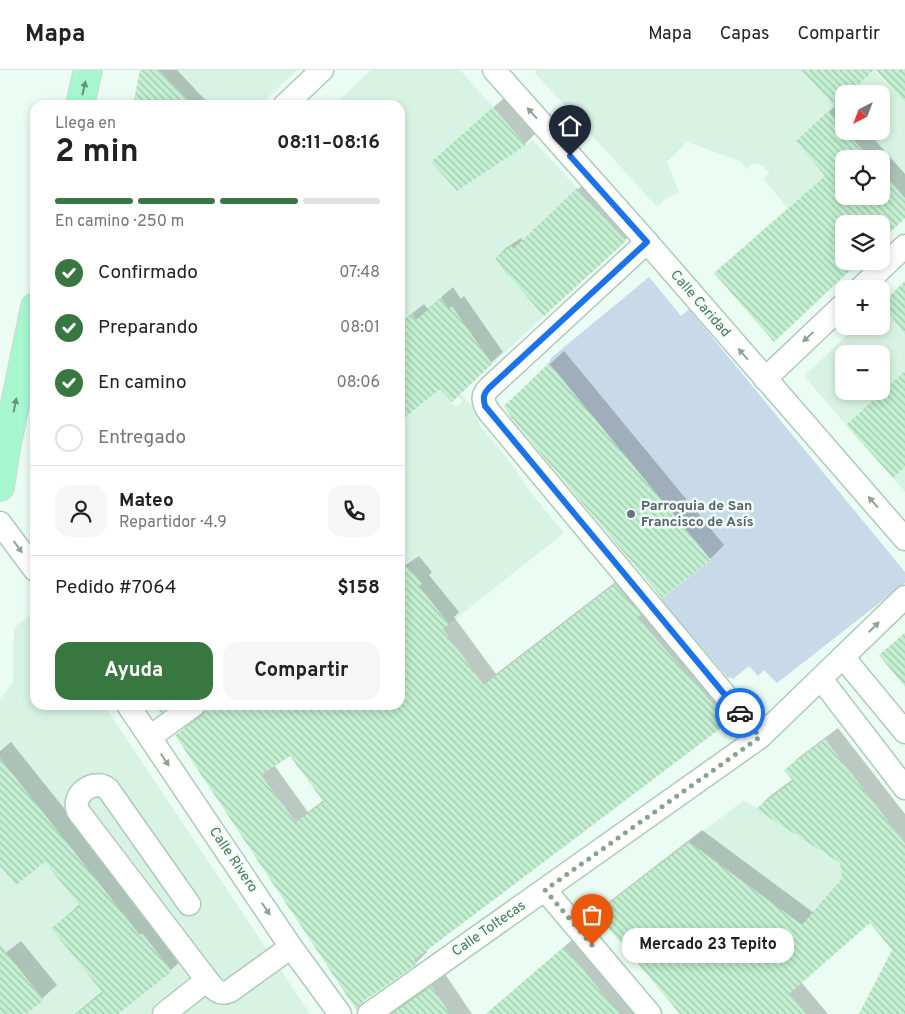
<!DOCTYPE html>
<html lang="es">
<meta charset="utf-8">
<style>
body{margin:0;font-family:Overpass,sans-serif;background:#f6f6f6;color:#222;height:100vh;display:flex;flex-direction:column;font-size:19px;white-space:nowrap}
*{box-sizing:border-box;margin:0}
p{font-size:16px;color:#767676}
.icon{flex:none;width:28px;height:28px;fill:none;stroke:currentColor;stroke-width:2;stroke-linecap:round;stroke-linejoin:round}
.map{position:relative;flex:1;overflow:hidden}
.side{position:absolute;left:30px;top:30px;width:375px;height:610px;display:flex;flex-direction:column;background:#fff;border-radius:15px;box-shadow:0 2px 8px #0003}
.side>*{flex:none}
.needle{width:32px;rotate:222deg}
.tools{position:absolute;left:835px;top:15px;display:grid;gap:10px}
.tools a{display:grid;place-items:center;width:55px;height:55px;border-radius:10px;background:#fff;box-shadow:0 2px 8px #0003;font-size:25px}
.pin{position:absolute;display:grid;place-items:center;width:42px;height:42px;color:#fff;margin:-51px -21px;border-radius:50% 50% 50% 0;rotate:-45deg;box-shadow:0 0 5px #0007}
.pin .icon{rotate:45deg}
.courier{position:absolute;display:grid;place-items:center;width:50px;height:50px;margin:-25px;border:4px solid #1a73e8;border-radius:50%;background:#fff;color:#222;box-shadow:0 1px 6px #0007}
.bubble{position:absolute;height:35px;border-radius:15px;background:#fff;box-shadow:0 2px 8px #0003;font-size:16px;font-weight:700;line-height:35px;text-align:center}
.overview em{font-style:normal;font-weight:700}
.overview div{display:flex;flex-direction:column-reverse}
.overview{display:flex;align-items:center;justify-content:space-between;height:85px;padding:0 25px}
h1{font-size:32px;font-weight:700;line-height:38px}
.bar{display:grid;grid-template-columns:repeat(4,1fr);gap:8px 5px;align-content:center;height:60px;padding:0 25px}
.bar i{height:6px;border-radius:4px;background:#e0e0e0}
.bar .selected{background:#397740}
.bar p{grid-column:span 4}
.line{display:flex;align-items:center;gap:12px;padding:0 25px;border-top:1px solid #e0e0e0}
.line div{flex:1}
.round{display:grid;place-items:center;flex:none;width:52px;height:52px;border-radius:15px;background:#f6f6f6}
ol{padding:0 25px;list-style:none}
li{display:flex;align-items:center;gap:15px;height:55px}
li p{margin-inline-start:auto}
li .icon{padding:5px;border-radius:50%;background:#397740;color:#fff;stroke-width:4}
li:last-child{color:#767676}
li i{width:28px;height:28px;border:2px solid #e0e0e0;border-radius:50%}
.primary-button{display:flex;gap:10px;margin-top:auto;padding:10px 25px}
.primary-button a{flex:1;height:58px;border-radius:15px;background:#397740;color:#fff;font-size:20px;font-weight:700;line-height:58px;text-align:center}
.primary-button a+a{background:#f6f6f6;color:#222}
header{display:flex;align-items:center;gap:30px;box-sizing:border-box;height:70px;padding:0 25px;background:#fff;border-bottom:1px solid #e0e0e0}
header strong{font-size:24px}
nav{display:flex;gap:28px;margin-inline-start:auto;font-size:18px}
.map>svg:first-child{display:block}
</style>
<header>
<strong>Mapa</strong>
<nav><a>Mapa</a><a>Capas</a><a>Compartir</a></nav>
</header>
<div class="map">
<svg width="905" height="944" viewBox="0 0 905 944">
<defs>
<pattern id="building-back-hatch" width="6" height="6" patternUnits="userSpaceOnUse" patternTransform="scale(1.25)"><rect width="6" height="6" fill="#c2f0d0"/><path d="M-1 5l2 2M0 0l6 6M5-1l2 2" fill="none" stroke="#a0c7ac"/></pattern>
</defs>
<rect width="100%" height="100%" fill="#eafcf3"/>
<g fill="#d8f3e4" fill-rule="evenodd">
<path d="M159 0H297L260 35H193Z"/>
<path d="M371 0H460L493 37 431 92 457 121 533 70 577 118 513 179 511 177 495 188 506 205H508L544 246 492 294 452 237 449 239 441 228 425 242 476 310 466 318 412 245 400 254V35H334Z"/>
<path d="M538 0H810L805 5 834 36 844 28V59L828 42 796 71 825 106 788 138 763 109 769 103 763 96 754 93 746 99 740 91 687 72 667 92 679 122 668 127 657 137 535 3Z"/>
<path d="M874 0 905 32V128L881 101V89H870L846 61H881V24H848Z"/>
<path d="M882 233 905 265V301L846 355 804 306 857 256H881ZM844 284H881V321H844Z"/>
<path d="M440 319 456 337 463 332 458 327 462 324 482 349 478 353 510 392 532 424 564 463 449 554 419 516 422 514 400 488V353Z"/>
<path d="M905 397V422L893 408Z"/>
<path d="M35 542V635H104L310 944H0V629L13 612 14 560 17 555Z"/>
<path d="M744 730 840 793 842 809 802 855 689 772Z"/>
</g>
<path fill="#c8d9e9" d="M649 207 681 246 689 239 905 502V513L777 613 764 600 758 606 749 596 733 609 730 607 728 608 660 530 711 490 549 293 551 288Z"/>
<g fill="#0003" fill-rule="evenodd">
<path d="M142 0H177L210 35H135Z"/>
<path d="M811 0H872L844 24 839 30 844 35V61H867L905 104V147L881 154H844L716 203 826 106 809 60 835 36 807 5ZM844 89H881V126H844Z"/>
<path d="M504 28 535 64 525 74 457 120 443 82Z"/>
<path d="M588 110 635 161 625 170 496 188 506 178 521 168 523 171Z"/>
<path d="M453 217 461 229 464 226 503 282 491 293 440 317 400 351V253L424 234 428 239Z"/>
<path d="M564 281 724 475 710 489 662 527 520 322Z"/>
<path d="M419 486 432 502 429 505 459 542 454 547 496 604 627 503 739 640 728 651 426 879 427 882 416 893 368 927 357 938 177 665 188 654 207 640 208 635H400V499ZM290 684 324 730 308 742 274 695Z"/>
<path d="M838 658 905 744V944H861L893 880 870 852 801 912 828 944H681L598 843 610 831 702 760 814 843 843 809 841 792 758 738 770 726 793 709 786 700 798 688Z"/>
<path d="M11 672 155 852 185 887 171 900 116 944H75L103 921 53 858 80 834 45 790 0 794V681Z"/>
<path d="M578 865 644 944H486Z"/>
<path d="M21 871 57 915 26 943 27 944H0V887Z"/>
<path d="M445 904 472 944H383Z"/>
</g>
<g fill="url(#building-back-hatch)" fill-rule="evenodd">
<path d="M140 0H159L193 35H133Z"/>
<path d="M801 0H874L848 24H844V28L834 36Z"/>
<path d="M876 0H905V32Z"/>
<path d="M493 37 526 75 457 121 431 92Z"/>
<path d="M828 41 844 59V61H846L870 89H844V126H881V101L905 128V148L881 171V154H844V191H860L774 272 714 203 825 106 796 71Z"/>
<path d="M577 118 626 171 544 246 508 205 507 206 495 188 511 176 513 179Z"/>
<path d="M905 211V265L882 233Z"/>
<path d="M441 228 449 239 452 236 492 294 452 332 440 319 400 352V254L412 244 416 250Z"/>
<path d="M549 293 711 490 662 528 513 350 504 336Z"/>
<path d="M905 301V397L893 408 846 355Z"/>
<path d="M400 488 422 514 419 516 449 554 443 559 484 615 615 514 641 545 637 547 729 652 414 890 417 894 361 933 357 941 175 665 202 646 206 641 207 635H400ZM290 686 324 732 296 752 261 705Z"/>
<path d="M905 563V617L879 585Z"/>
<path d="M155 635H172L161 643Z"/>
<path d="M825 669 905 773V944H859L892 880 870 853 789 924 806 944H680L596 843 689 772 802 855 842 808 840 793 756 739 793 711 784 700Z"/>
<path d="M0 688 140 865 142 863 172 901 118 944H76L103 923 51 858 80 836 45 792 16 815 0 796Z"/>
<path d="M0 875 44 930 26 944H0Z"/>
<path d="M564 877 620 944H486Z"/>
<path d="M432 916 450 944H392Z"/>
</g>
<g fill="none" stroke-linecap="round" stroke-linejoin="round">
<g stroke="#adccb7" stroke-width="25">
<g id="minor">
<path d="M494 0 647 172 905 469"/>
<path d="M285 35 322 0"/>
<path d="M647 172 489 318C481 326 483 334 490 343L760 667"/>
<path d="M860 219 905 176"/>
<path d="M765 309 844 234"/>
<path d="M0 453 35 500"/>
<path d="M843 587 905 662"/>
<path d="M821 609 905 718"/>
<path d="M128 635 291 877 340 944"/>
<path d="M150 667 194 635"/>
<path d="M545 820 650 944"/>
<path d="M189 834 108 719C94 708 71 724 78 741L207 910C214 919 219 926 230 921L291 877"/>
<path d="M164 944 207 910"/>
<path d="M369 944 760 667 905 527"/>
</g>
</g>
<g stroke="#cdd9d0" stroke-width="30">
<g id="major">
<path d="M80 35 88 0"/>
<path d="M0 417 6 378 35 237"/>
</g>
</g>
<use href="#minor" stroke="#fff" stroke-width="22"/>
<use href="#major" stroke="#a6f7d0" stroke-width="28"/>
</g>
<defs><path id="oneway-solid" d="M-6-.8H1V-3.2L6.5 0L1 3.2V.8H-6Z" transform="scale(1.25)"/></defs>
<g fill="#649676">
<use href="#oneway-solid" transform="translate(84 18) rotate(-77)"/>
<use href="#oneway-solid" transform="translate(15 335) rotate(-79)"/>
</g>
<g fill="#8ca692">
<use href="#oneway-solid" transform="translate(532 43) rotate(-132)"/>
<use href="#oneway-solid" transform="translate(808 267) rotate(137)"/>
<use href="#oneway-solid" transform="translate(743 284) rotate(-131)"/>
<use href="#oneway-solid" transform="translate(873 432) rotate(-131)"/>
<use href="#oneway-solid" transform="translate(18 477) rotate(54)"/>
<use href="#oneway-solid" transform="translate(874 557) rotate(-44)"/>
<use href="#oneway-solid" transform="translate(165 690) rotate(56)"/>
<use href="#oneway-solid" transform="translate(266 839) rotate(56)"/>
</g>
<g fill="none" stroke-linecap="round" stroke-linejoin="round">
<path stroke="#85a58e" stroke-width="5" stroke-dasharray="0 9" d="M592 875 545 820 760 667 740 643"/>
<path stroke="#1a73e8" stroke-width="6" d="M570 86 647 172 489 318C483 324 483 328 485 336L740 643"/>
</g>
<circle fill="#6b7280" stroke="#f0fef7" stroke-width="2" cx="631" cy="444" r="5"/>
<g text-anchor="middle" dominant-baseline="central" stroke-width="5" stroke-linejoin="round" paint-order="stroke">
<g font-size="14" fill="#4e7658" stroke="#f0fef7">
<text transform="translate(700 234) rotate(49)">Calle Caridad</text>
<text transform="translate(233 790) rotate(56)">Calle Rivero</text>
<text transform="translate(489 859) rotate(-35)">Calle Toltecas</text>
</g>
<g font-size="14" font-weight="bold" fill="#5b616d" stroke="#f0fef7" text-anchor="start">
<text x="641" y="436">Parroquia de San<tspan x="641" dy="16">Francisco de Asís</tspan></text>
</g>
</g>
</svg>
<div class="tools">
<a><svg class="needle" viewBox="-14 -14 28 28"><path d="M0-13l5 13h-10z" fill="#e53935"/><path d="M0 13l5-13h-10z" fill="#767676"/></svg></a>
<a><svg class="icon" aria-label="locate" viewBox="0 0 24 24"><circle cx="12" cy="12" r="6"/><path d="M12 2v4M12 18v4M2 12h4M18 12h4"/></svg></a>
<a><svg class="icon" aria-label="layers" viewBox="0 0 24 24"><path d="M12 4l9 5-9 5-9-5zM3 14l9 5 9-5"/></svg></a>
<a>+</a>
<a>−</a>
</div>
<div class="pin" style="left:592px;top:875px;background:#ea580c"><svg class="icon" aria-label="bag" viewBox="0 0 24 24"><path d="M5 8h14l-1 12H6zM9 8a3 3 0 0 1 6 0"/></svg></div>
<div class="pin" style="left:570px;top:86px;background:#1f2937"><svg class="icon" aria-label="home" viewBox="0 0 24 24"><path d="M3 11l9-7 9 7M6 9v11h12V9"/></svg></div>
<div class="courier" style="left:740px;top:643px"><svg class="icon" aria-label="car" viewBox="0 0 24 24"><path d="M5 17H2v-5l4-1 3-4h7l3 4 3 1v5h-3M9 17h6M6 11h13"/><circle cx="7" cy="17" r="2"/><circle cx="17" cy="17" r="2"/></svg></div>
<div class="bubble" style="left:622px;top:858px;width:172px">Mercado 23 Tepito</div>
<section class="side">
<div class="overview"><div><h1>2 min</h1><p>Llega en</p></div><em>08:11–08:16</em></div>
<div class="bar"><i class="selected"></i><i class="selected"></i><i class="selected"></i><i></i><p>En camino · 250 m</p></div>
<ol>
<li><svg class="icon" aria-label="check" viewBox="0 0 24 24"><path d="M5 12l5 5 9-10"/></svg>Confirmado<p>07:48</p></li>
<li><svg class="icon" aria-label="check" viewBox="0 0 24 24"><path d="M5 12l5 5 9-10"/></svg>Preparando<p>08:01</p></li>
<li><svg class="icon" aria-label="check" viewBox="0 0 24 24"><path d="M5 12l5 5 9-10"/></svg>En camino<p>08:06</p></li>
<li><i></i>Entregado</li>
</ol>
<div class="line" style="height:90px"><a class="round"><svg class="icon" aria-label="person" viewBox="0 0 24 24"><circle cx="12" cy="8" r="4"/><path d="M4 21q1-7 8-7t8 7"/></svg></a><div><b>Mateo</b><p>Repartidor · 4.9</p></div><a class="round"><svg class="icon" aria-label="phone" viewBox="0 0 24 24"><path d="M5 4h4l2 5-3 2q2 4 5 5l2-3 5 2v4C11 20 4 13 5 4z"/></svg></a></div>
<div class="line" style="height:65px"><div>Pedido #7064</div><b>$158</b></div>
<div class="primary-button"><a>Ayuda</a><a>Compartir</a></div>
</section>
</div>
